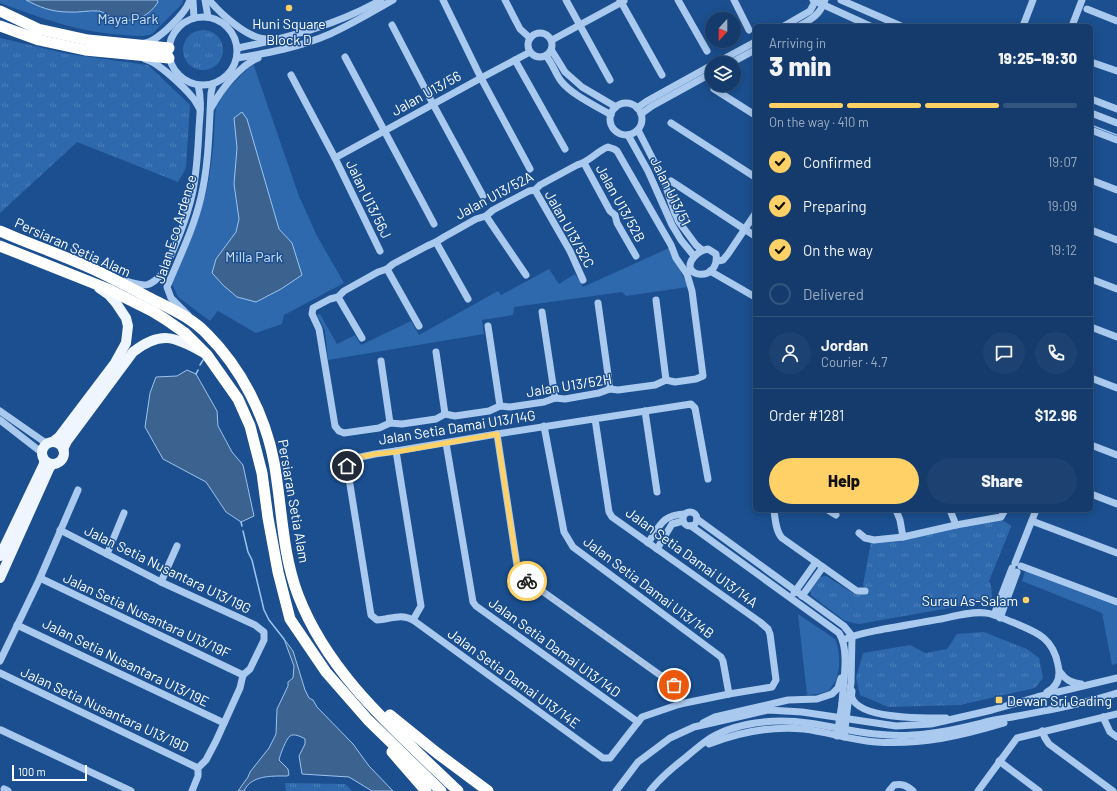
<!DOCTYPE html>
<meta charset="utf-8">
<style>
body{margin:0;font-family:Barlow,sans-serif;background:#1d4271;color:#f1f3f6;height:100vh;display:flex;flex-direction:column;font-size:15px;white-space:nowrap}
*{box-sizing:border-box;margin:0}
p{font-size:13px;color:#9dadc1}
.icon{flex:none;width:22px;height:22px;fill:none;stroke:currentColor;stroke-width:2;stroke-linecap:round;stroke-linejoin:round}
.map{position:relative;flex:1;overflow:hidden}
.sheet{position:absolute;left:753px;top:24px;width:340px;height:488px;display:flex;flex-direction:column;background:#143b6b;border-radius:6px;box-shadow:0 2px 10px #0003,0 0 0 1px #33557e}
.sheet>*{flex:none}
.needle{width:26px;rotate:201deg}
.controls{position:absolute;left:705px;top:12px;display:grid;gap:8px}
.controls a{display:grid;place-items:center;width:36px;height:36px;border-radius:50%;background:#143b6b;box-shadow:0 2px 10px #0003,0 0 0 1px #33557e;font-size:20px}
.scale{position:absolute;left:12px;bottom:10px;width:75px;box-sizing:border-box;padding-left:4px;border:2px solid #fff;border-top:0;font-size:11px;line-height:14px;white-space:nowrap;color:#fff;-webkit-text-stroke:3px #1b4f8f;paint-order:stroke}
.pin{position:absolute;display:grid;place-items:center;width:34px;height:34px;color:#fff;margin:-17px;border:2px solid #fff;border-radius:50%;box-shadow:0 1px 4px #0007}
.courier{position:absolute;display:grid;place-items:center;width:40px;height:40px;margin:-20px;border:3px solid #ffd166;border-radius:50%;background:#fff;color:#222;box-shadow:0 1px 5px #0007}
.head em{font-style:normal;font-weight:800}
.head div{display:flex;flex-direction:column-reverse}
.head{display:flex;align-items:center;justify-content:space-between;height:68px;padding:0 16px}
h1{font-size:26px;font-weight:800;line-height:30px}
.bar{display:grid;grid-template-columns:repeat(4,1fr);gap:6px 4px;align-content:center;height:48px;padding:0 16px}
.bar i{height:5px;border-radius:3px;background:#33557e}
.bar .current{background:#ffd166}
.bar p{grid-column:span 4}
.line{display:flex;align-items:center;gap:10px;padding:0 16px;border-top:1px solid #33557e}
.line div{flex:1}
.round{display:grid;place-items:center;flex:none;width:42px;height:42px;border-radius:21px;background:#1d4271}
ol{padding:0 16px;list-style:none}
li{display:flex;align-items:center;gap:12px;height:44px}
li p{margin-inline-start:auto}
li .icon{padding:4px;border-radius:50%;background:#ffd166;color:#111;stroke-width:4}
li:last-child{color:#9dadc1}
li i{width:22px;height:22px;border:2px solid #33557e;border-radius:50%}
.action{display:flex;gap:8px;margin-top:auto;padding:8px 16px}
.action a{flex:1;height:46px;border-radius:24px;background:#ffd166;color:#111;font-size:16px;font-weight:800;line-height:46px;text-align:center}
.action a+a{background:#1d4271;color:#f1f3f6}
.map>svg:first-child{display:block}
</style>
<div class="map">
<svg width="1117" height="791" viewBox="0 0 1117 791">
<defs>
<pattern id="grass-tufts" width="24" height="20" patternUnits="userSpaceOnUse"><rect width="24" height="20" fill="#2e69ad"/><path d="M3 7l-1-3M5 7V3M7 7l1-3M15 17l-1-3M17 17v-4M19 17l1-3" fill="none" stroke="#4d80b9"/></pattern>
</defs>
<rect width="100%" height="100%" fill="#1b4f8f"/>
<g fill="url(#grass-tufts)">
<circle cx="203" cy="50" r="20"/>
<path d="M0 38 68 54 148 65 190 105 186 168 178 182 77 142 0 213Z"/>
<path d="M1000 519 1010 525 1011 527 989 581 991 585 992 597 989 601 859 624 845 621 812 596 810 591 820 577 826 576 856 595 866 593 863 585 871 542Z"/>
<path d="M984 632 1027 649 1039 658 1043 678 1035 688 960 705 888 707 860 695 856 678 863 653 910 645 925 653 947 649 957 634Z"/>
<path d="M285 783 345 784 352 791H286Z"/>
</g>
<g fill="#2e69ad">
<path d="M0 0H183L182 4 152 34C143 37 134 36 125 35 81 33 41 18 0 3Z"/>
<path d="M253 63 299 196 317 236 344 283 284 315 282 324 256 333 218 311 210 321 178 297 172 284C186 250 202 215 209 178 211 165 213 152 214 138 215 125 214 112 218 99Z"/>
<path d="M669 248C674 261 682 273 688 287L626 296 622 292 514 307 513 315 482 320 484 334 328 360 325 330 317 315 320 314 337 344 355 335 361 345 411 321 419 335 498 291 501 295 549 269 559 284 575 274 583 287Z"/>
<path d="M1025 571 1117 606V663L1112 665 1102 613 1022 581Z"/>
<path d="M798 614 835 639C840 650 841 668 836 680 834 684 831 687 829 691L818 694 807 695Z"/>
</g>
<g fill="#3c6290" stroke="#9cc4f0">
<path d="M26 0H157L158 2C148 18 131 24 113 18 108 16 104 12 99 11 89 10 78 13 68 12 52 12 39 7 26 0Z"/>
<path d="M242 112 247 119 279 229 292 243 302 275 281 289 256 302 237 297 224 286 212 273 216 259 236 232 239 219 234 184 237 148 234 118Z"/>
<path d="M187 370 196 374 217 411 218 426 232 452 243 465 254 516 241 522 226 512 206 482 163 459 145 427 150 393 156 377 177 376Z"/>
<path d="M284 639 293 651 305 690 309 698 313 700 317 707 353 744 369 766 393 791H372L349 777 302 774 299 756 305 744V739C302 737 294 733 290 736 286 739 280 755 279 760L288 769 289 775 287 776C272 776 251 775 244 791H238L248 777 250 772 269 748 276 734 277 709 288 686V682L293 678 294 666Z"/>
</g>
<g fill="none" stroke-linecap="round" stroke-linejoin="round">
<g stroke="#9cc4f0" stroke-width="1.5">
<path d="M1091 125 1117 135"/>
<path d="M200 365 203 360"/>
<path d="M196 374 198 370"/>
<path d="M241 522 242 526"/>
<path d="M243 531 248 552 252 560 264 610 269 620 284 639"/>
</g>
<g stroke="#a9c9ee" stroke-width="7">
<path d="M193 0 194 18"/>
<path d="M205 0 208 17"/>
<path d="M209 0C222 15 248 39 267 39"/>
<path d="M443 0 481 78 530 169"/>
<path d="M505 0 520 29 530 38"/>
<path d="M566 0 610 80"/>
<path d="M620 0 662 75"/>
<path d="M678 0 707 51"/>
<path d="M734 0 749 30"/>
<path d="M813 0 870 26"/>
<path d="M841 0 901 26"/>
<path d="M1087 9 1117 21"/>
<circle cx="203" cy="51" r="34"/>
<path d="M392 25 433 104 483 196"/>
<path d="M784 26 810 11 816 0"/>
<path d="M799 26C812 19 820 15 825 0"/>
<path d="M1023 26 1033 0"/>
<path d="M1072 26 1082 0"/>
<circle cx="540" cy="45" r="12"/>
<path d="M552 40 624 1"/>
<path d="M145 43C158 41 186 13 190 0"/>
<path d="M238 48C287 38 337 25 381 0"/>
<path d="M552 51 565 72 582 87 616 107"/>
<path d="M546 56C553 64 555 73 561 81 572 95 596 106 611 115"/>
<path d="M345 57 434 224"/>
<path d="M237 58C269 53 300 47 330 34 352 24 372 12 393 0"/>
<path d="M145 59C158 62 184 87 193 98 196 101 197 105 200 109"/>
<path d="M515 60 565 149"/>
<path d="M1091 62 1117 71"/>
<path d="M716 63 755 42"/>
<path d="M731 63 755 50"/>
<path d="M291 75 335 158 380 251"/>
<path d="M714 89 755 115"/>
<path d="M1091 99 1117 109"/>
<circle cx="626" cy="119" r="16"/>
<path d="M211 108C220 91 240 65 258 58"/>
<path d="M637 108 647 101 712 65"/>
<path d="M1091 113 1117 123"/>
<path d="M641 114 652 106 712 73"/>
<path d="M671 123 755 177"/>
<path d="M638 130 664 181 674 211 679 222 696 245 702 250"/>
<path d="M1091 130 1117 140"/>
<path d="M628 135 648 171 672 225 681 240 694 256"/>
<path d="M608 147 614 149 617 151 671 245 676 258 687 274 692 291 703 376 696 379 675 382 666 380 655 385 618 390 610 389 599 393 565 399 555 398 544 402 510 407 500 406 489 411 455 416 445 414 436 419 402 424 390 423 379 428 344 433 339 431 335 426 319 329 312 314 313 308 330 299 338 297 344 291 378 272 387 269 393 264 427 246 436 242 444 237 476 219 486 216 493 210 529 191 535 190 540 185 577 165C589 162 597 151 608 147Z"/>
<path d="M335 158 481 78 530 52"/>
<path d="M584 163 610 211 615 215 617 223 636 256"/>
<path d="M1091 180 1117 190"/>
<path d="M671 181 755 236"/>
<path d="M535 190 570 251 583 280"/>
<path d="M486 216 526 275"/>
<path d="M1091 230 1117 240"/>
<path d="M436 242 468 299"/>
<path d="M708 249 716 254C720 284 677 277 694 257 698 252 702 250 708 249Z"/>
<path d="M717 260 718 261 723 260 728 254 755 214"/>
<path d="M387 269 419 326"/>
<path d="M710 271 755 297"/>
<path d="M1091 279 1117 289"/>
<path d="M125 281C145 286 148 289 163 273 174 248 186 222 192 195 197 173 198 150 199 128 200 114 202 99 198 85"/>
<path d="M338 297 362 338"/>
<path d="M656 300 666 380"/>
<path d="M598 303 610 389"/>
<path d="M542 312 555 398"/>
<path d="M188 315 171 298 167 287C179 258 194 228 201 197 209 163 209 128 211 93L213 84"/>
<path d="M488 326 500 406"/>
<path d="M1091 327 1117 337"/>
<path d="M436 352 445 414"/>
<path d="M381 361 390 423"/>
<path d="M1091 378 1117 388"/>
<path d="M0 411 43 441 47 443"/>
<path d="M645 411 657 492"/>
<path d="M595 419 609 512 612 517 760 622 768 629 770 634 776 680 772 687 729 694 680 704 642 717 610 758H603L413 620C401 613 391 619 377 620L371 615 347 466 351 459 375 454 396 451 497 434 691 404 695 408 708 479"/>
<path d="M0 420 41 452"/>
<path d="M544 426 564 532 573 547 721 657 723 661 729 694"/>
<path d="M497 434 518 572 521 576 674 685 677 688 680 704"/>
<path d="M446 443 473 602 476 606 638 722"/>
<path d="M1091 445 1117 455"/>
<path d="M396 451 421 606 413 620"/>
<path d="M1091 494 1117 504"/>
<path d="M774 510C775 519 776 532 782 538L857 591H865"/>
<path d="M828 510 836 515"/>
<path d="M896 510 900 520 903 537"/>
<path d="M950 510 956 525"/>
<circle cx="690" cy="519" r="7"/>
<path d="M697 519 844 626 852 636 851 683 848 703"/>
<path d="M1032 521 1117 553"/>
<path d="M691 526 839 633C850 650 843 683 842 703"/>
<path d="M60 530 161 582 255 625 264 632V640L250 669 243 675 240 688 216 741 206 760 198 768V776L192 791"/>
<path d="M859 533 865 538 874 540 903 537 956 525 995 518 1001 517 1005 510"/>
<path d="M648 543C660 526 662 515 684 514"/>
<path d="M657 549 672 524 683 521"/>
<path d="M107 554 124 513"/>
<path d="M1015 563 1036 510"/>
<path d="M1021 566 1117 602"/>
<path d="M40 578 243 675"/>
<path d="M161 582 177 546"/>
<path d="M794 593 816 562"/>
<path d="M802 596 823 567"/>
<path d="M994 615 1012 568"/>
<path d="M1000 618 1017 572"/>
<path d="M17 625 224 723"/>
<path d="M843 640C856 634 870 632 884 629 903 626 922 622 941 619 955 616 972 611 986 613 995 614 1004 619 1012 622 1036 632 1053 637 1058 665 1061 677 1058 686 1047 692"/>
<path d="M0 661 40 578 78 490"/>
<path d="M1060 672C1066 680 1071 683 1081 684"/>
<path d="M0 673 198 768"/>
<path d="M852 691C852 693 851 696 852 698 861 720 926 718 946 718"/>
<path d="M1103 717 1110 732 1117 737"/>
<path d="M703 723 715 717 745 710 788 700 817 699 832 694 838 688 841 678"/>
<path d="M1 730 131 791"/>
<path d="M1042 731 1045 738 1049 744 1113 791"/>
<path d="M709 744C739 732 771 726 804 729 828 732 851 740 876 742 921 745 961 736 1004 723"/>
<path d="M999 761 1039 791"/>
<path d="M4 789 8 791"/>
<path d="M616 791 638 762 670 738 694 727 742 716 768 710 802 712 896 726 931 724 992 710 1037 697 1117 678"/>
<path d="M650 791C660 778 672 768 685 758 692 752 699 746 706 741 733 722 777 718 808 723 844 728 877 738 913 735 939 734 965 727 990 721 1033 713 1076 706 1117 693"/>
<path d="M889 791 894 785C902 783 907 786 913 791"/>
<path d="M978 791 1017 738 1117 714"/>
</g>
<g stroke="#f0f6ff" stroke-width="10">
<path d="M54 441 59 437 115 363 126 343 128 326 126 318 116 303 109 295 99 288"/>
<circle cx="53" cy="453" r="11"/>
<path d="M63 449 67 441 133 352C160 331 174 336 202 352"/>
<path d="M0 556 44 464V460"/>
<path d="M0 578 49 469 52 464"/>
</g>
<g stroke="#fff" stroke-width="11">
<path d="M0 11 38 29 88 40 169 48"/>
<path d="M0 26 39 40 85 50 169 58"/>
<path d="M0 231C32 245 65 256 97 271 114 279 131 288 148 297 169 308 191 317 207 334 241 368 265 415 274 462 282 506 282 553 298 595 329 676 397 732 458 791"/>
<path d="M0 246 108 289 152 311 165 319 185 333 207 355 238 399 250 426 262 473 268 518 278 572 290 619 326 672 368 720 441 791"/>
<path d="M390 715 437 753 488 791"/>
<path d="M392 752 426 791"/>
</g>
<g stroke="#a9c9ee" stroke-width="7">
<path d="M837 736 842 703"/>
<path d="M844 737 848 703"/>
</g>
</g>
<g fill="none" stroke-linecap="round" stroke-linejoin="round">
<path stroke="#afc1d8" stroke-width="4" stroke-dasharray="0 7.2" d="M527 581 674 685"/>
<path stroke="#ffd166" stroke-width="5" d="M347 466 351 459 375 454 396 452 497 434 518 572 520 576 527 581"/>
</g>
<g fill="#ffd166" stroke="#1b4f8f" stroke-width="1.5">
<circle cx="289" cy="8" r="4"/>
<circle cx="1026" cy="600" r="4"/>
<rect x="995" y="696" width="8" height="8" rx="2"/>
</g>
<g text-anchor="middle" dominant-baseline="central" stroke-width="3" stroke-linejoin="round" paint-order="stroke">
<g font-size="14" fill="#cfe3fa" stroke="#1b4f8f">
<text x="128" y="18">Maya Park</text>
<text x="254" y="256">Milla Park</text>
</g>
<g font-size="14" fill="#fff" stroke="#1b4f8f">
<text x="289" y="23">Huni Square<tspan x="289" dy="16">Block D</tspan></text>
<text x="1018" y="600" text-anchor="end">Surau As-Salam</text>
<text x="1007" y="700" text-anchor="start">Dewan Sri Gading</text>
</g>
<g font-size="14" fill="#fff" stroke="#1b4f8f">
<text transform="translate(426 93) rotate(-29)">Jalan U13/56</text>
<text transform="translate(671 191) rotate(64)">Jalan U13/51</text>
<text transform="translate(494 195) rotate(-28)">Jalan U13/52A</text>
<text transform="translate(369 199) rotate(64)">Jalan U13/56J</text>
<text transform="translate(621 203) rotate(61)">Jalan U13/52B</text>
<text transform="translate(175 229) rotate(-73)">Jalan Eco Ardence</text>
<text transform="translate(570 229) rotate(61)">Jalan U13/52C</text>
<text transform="translate(73 247) rotate(24)">Persiaran Setia Alam</text>
<text transform="translate(569 385) rotate(-9)">Jalan U13/52H</text>
<text transform="translate(457 427) rotate(-9)">Jalan Setia Damai U13/14G</text>
<text transform="translate(294 501) rotate(80)">Persiaran Setia Alam</text>
<text transform="translate(692 557) rotate(36)">Jalan Setia Damai U13/14A</text>
<text transform="translate(168 569) rotate(26)">Jalan Setia Nusantara U13/19G</text>
<text transform="translate(649 587) rotate(37)">Jalan Setia Damai U13/14B</text>
<text transform="translate(147 615) rotate(25)">Jalan Setia Nusantara U13/19F</text>
<text transform="translate(555 647) rotate(36)">Jalan Setia Damai U13/14D</text>
<text transform="translate(126 662) rotate(26)">Jalan Setia Nusantara U13/19E</text>
<text transform="translate(514 678) rotate(36)">Jalan Setia Damai U13/14E</text>
<text transform="translate(105 709) rotate(25)">Jalan Setia Nusantara U13/19D</text>
</g>
</g>
</svg>
<div class="controls">
<a><svg class="needle" viewBox="-14 -14 28 28"><path d="M0-13l5 13h-10z" fill="#e53935"/><path d="M0 13l5-13h-10z" fill="#9dadc1"/></svg></a>
<a><svg class="icon" aria-label="layers" viewBox="0 0 24 24"><path d="M12 4l9 5-9 5-9-5zM3 14l9 5 9-5"/></svg></a>
</div>
<div class="scale">100 m</div>
<div class="pin" style="left:674px;top:685px;background:#ea580c"><svg class="icon" aria-label="bag" viewBox="0 0 24 24"><path d="M5 8h14l-1 12H6zM9 8a3 3 0 0 1 6 0"/></svg></div>
<div class="pin" style="left:347px;top:466px;background:#1f2937"><svg class="icon" aria-label="home" viewBox="0 0 24 24"><path d="M3 11l9-7 9 7M6 9v11h12V9"/></svg></div>
<div class="courier" style="left:527px;top:581px"><svg class="icon" aria-label="bike" viewBox="0 0 24 24"><circle cx="6" cy="16" r="4"/><circle cx="18" cy="16" r="4"/><path d="M6 16l4-8h5l3 8M10 8l3 8H6M13 5h3"/></svg></div>
<section class="sheet">
<div class="head"><div><h1>3 min</h1><p>Arriving in</p></div><em>19:25–19:30</em></div>
<div class="bar"><i class="current"></i><i class="current"></i><i class="current"></i><i></i><p>On the way · 410 m</p></div>
<ol>
<li><svg class="icon" aria-label="check" viewBox="0 0 24 24"><path d="M5 12l5 5 9-10"/></svg>Confirmed<p>19:07</p></li>
<li><svg class="icon" aria-label="check" viewBox="0 0 24 24"><path d="M5 12l5 5 9-10"/></svg>Preparing<p>19:09</p></li>
<li><svg class="icon" aria-label="check" viewBox="0 0 24 24"><path d="M5 12l5 5 9-10"/></svg>On the way<p>19:12</p></li>
<li><i></i>Delivered</li>
</ol>
<div class="line" style="height:72px"><a class="round"><svg class="icon" aria-label="person" viewBox="0 0 24 24"><circle cx="12" cy="8" r="4"/><path d="M4 21q1-7 8-7t8 7"/></svg></a><div><b>Jordan</b><p>Courier · 4.7</p></div><a class="round"><svg class="icon" aria-label="chat" viewBox="0 0 24 24"><path d="M4 5h16v11H9l-5 4z"/></svg></a><a class="round"><svg class="icon" aria-label="phone" viewBox="0 0 24 24"><path d="M5 4h4l2 5-3 2q2 4 5 5l2-3 5 2v4C11 20 4 13 5 4z"/></svg></a></div>
<div class="line" style="height:52px"><div>Order #1281</div><b>$12.96</b></div>
<div class="action"><a>Help</a><a>Share</a></div>
</section>
</div>
